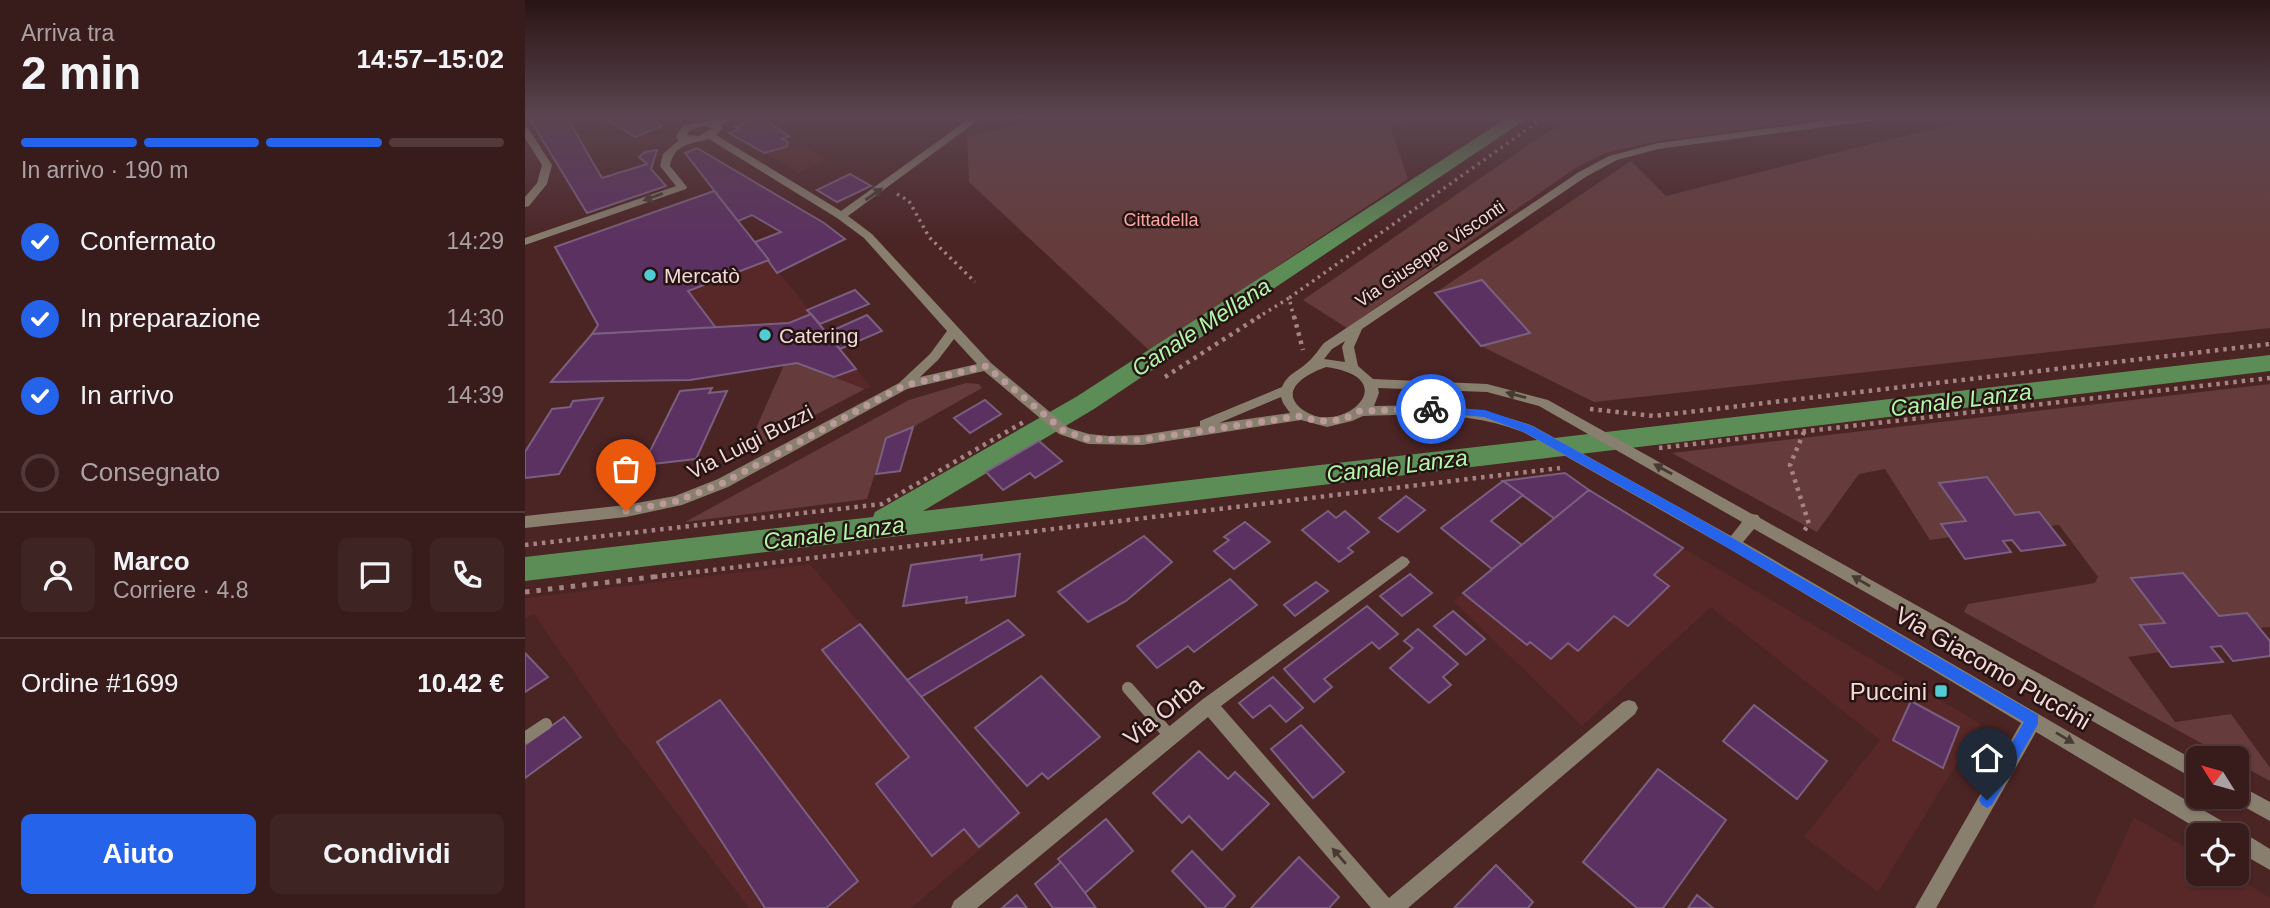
<!DOCTYPE html>
<html lang="it">
<meta charset="utf-8">
<style>
body{margin:0;font-family:Arial,sans-serif;background:#3f2424;color:#f1f3f6;height:100vh;display:flex;flex-direction:column;font-size:26px;white-space:nowrap}
*{box-sizing:border-box;margin:0}
p{font-size:23px;color:#aba1a3}
.icon{flex:none;width:38px;height:38px;fill:none;stroke:currentColor;stroke-width:2;stroke-linecap:round;stroke-linejoin:round}
.map{position:relative;flex:1;overflow:hidden}
.side{display:flex;flex-direction:column;background:#381b1b;width:525px}
.side>*{flex:none}
.needle{width:46px;rotate:307deg}
.fabs{position:absolute;left:1661px;top:746px;display:grid;gap:14px}
.fabs a{display:grid;place-items:center;width:63px;height:63px;border-radius:10px;background:#381b1b;box-shadow:0 2px 5px #0004,0 0 0 2px #52393a;font-size:35px}
.pin{position:absolute;display:grid;place-items:center;width:60px;height:60px;color:#fff;margin:-72px -30px;border-radius:50% 50% 50% 0;rotate:-45deg;box-shadow:0 0 7px #0007}
.pin .icon{rotate:45deg}
.courier{position:absolute;display:grid;place-items:center;width:70px;height:70px;margin:-35px;border:5px solid #2563eb;border-radius:50%;background:#fff;color:#222;box-shadow:0 2px 9px #0007}
.summary em{font-style:normal;font-weight:700}
.summary div{display:flex;flex-direction:column-reverse}
.summary{display:flex;align-items:center;justify-content:space-between;height:119px;padding:0 21px}
h1{font-size:46px;font-weight:700;line-height:52px}
.bar{display:grid;grid-template-columns:repeat(4,1fr);gap:10px 7px;align-content:center;height:84px;padding:0 21px}
.bar i{height:9px;border-radius:5px;background:#52393a}
.bar .on{background:#2563eb}
.bar p{grid-column:span 4}
.line{display:flex;align-items:center;gap:18px;padding:0 21px;border-top:2px solid #52393a}
.line div{flex:1}
.round{display:grid;place-items:center;flex:none;width:74px;height:74px;border-radius:10px;background:#3f2424}
ol{padding:0 21px;list-style:none}
li{display:flex;align-items:center;gap:21px;height:77px}
li p{margin-inline-start:auto}
li .icon{padding:7px;border-radius:50%;background:#2563eb;color:#fff;stroke-width:4}
li:last-child{color:#aba1a3}
li i{width:38px;height:38px;border:4px solid #52393a;border-radius:50%}
.primary-button{display:flex;gap:14px;margin-top:auto;padding:14px 21px}
.primary-button a{flex:1;height:80px;border-radius:10px;background:#2563eb;color:#fff;font-size:28px;font-weight:700;line-height:80px;text-align:center}
.primary-button a+a{background:#3f2424;color:#f1f3f6}
main{display:flex;flex:1;min-height:0}
.map>svg:first-child{display:block}
</style>
<main>
<section class="side">
<div class="summary"><div><h1>2 min</h1><p>Arriva tra</p></div><em>14:57–15:02</em></div>
<div class="bar"><i class="on"></i><i class="on"></i><i class="on"></i><i></i><p>In arrivo · 190 m</p></div>
<ol>
<li><svg class="icon" aria-label="check" viewBox="0 0 24 24"><path d="M5 12l5 5 9-10"/></svg>Confermato<p>14:29</p></li>
<li><svg class="icon" aria-label="check" viewBox="0 0 24 24"><path d="M5 12l5 5 9-10"/></svg>In preparazione<p>14:30</p></li>
<li><svg class="icon" aria-label="check" viewBox="0 0 24 24"><path d="M5 12l5 5 9-10"/></svg>In arrivo<p>14:39</p></li>
<li><i></i>Consegnato</li>
</ol>
<div class="line" style="height:126px"><a class="round"><svg class="icon" aria-label="person" viewBox="0 0 24 24"><circle cx="12" cy="8" r="4"/><path d="M4 21q1-7 8-7t8 7"/></svg></a><div><b>Marco</b><p>Corriere · 4.8</p></div><a class="round"><svg class="icon" aria-label="chat" viewBox="0 0 24 24"><path d="M4 5h16v11H9l-5 4z"/></svg></a><a class="round"><svg class="icon" aria-label="phone" viewBox="0 0 24 24"><path d="M5 4h4l2 5-3 2q2 4 5 5l2-3 5 2v4C11 20 4 13 5 4z"/></svg></a></div>
<div class="line" style="height:91px"><div>Ordine #1699</div><b>10.42 €</b></div>
<div class="primary-button"><a>Aiuto</a><a>Condividi</a></div>
</section>
<div class="map">
<svg width="1745" height="908" viewBox="0 0 1745 908">
<rect width="100%" height="100%" fill="#4b2424"/>
<g fill="#582828">
<path d="M264 136 302 160 274 173 233 149Z"/>
<path d="M244 260 346 387 340 389 272 363 165 380 26 382 67 334 190 328 163 291Z"/>
<path d="M1030 519 1158 548 1456 724 1353 892 1279 837 1355 740 1186 607 1057 726 928 601Z"/>
<path d="M285 564 496 815 386 908H224L94 737 9 614 0 619V598Z"/>
<path d="M1609 817 1673 855V873H1704L1745 898V908H1568Z"/>
</g>
<g fill="#653c3b">
<path d="M525 116H894L865 126 883 179 625 351 444 182 442 137Z"/>
<path d="M1056 116H1317L1128 142 1080 153 1049 169 822 328 778 300 1021 133Z"/>
<path d="M1464 116H1745V328L1069 402 956 346 910 293 1106 161 1141 196 1329 148Z"/>
<path d="M272 363 340 389 221 451 259 365Z"/>
<path d="M441 383 454 384 457 388 388 427 361 438 342 499 160 522 362 412 384 400Z"/>
<path d="M1745 384V627L1734 628 1694 616 1658 573 1607 578 1640 623 1616 625 1635 652 1603 657 1650 722 1706 714 1745 768V781L1712 763V758H1703L1439 612 1443 604 1570 583 1573 577 1534 525 1525 526 1490 515 1462 477 1415 484 1441 521 1417 524 1426 537 1405 540 1360 469 1334 474 1292 532 1147 453Z"/>
</g>
<g fill="none" stroke-linecap="round" stroke-linejoin="round">
<path fill="#5d8d57" fill-rule="evenodd" d="M985 116H1006L569 409 398 511 1745 355V371L0 581V557L348 517 350 512 551 397Z"/>
</g>
<g fill="#5b3162" stroke="#7b5f7f" stroke-width="2">
<path d="M3 116H41L77 178 122 164 114 157 120 152 132 150 126 169 141 186 62 213Z"/>
<path d="M76 116H121L137 126 110 137Z"/>
<path d="M234 116 264 136 257 139 263 142 261 147 239 153 204 133 214 129 210 127Z"/>
<path d="M172 148 299 223 320 239 252 273 230 242 256 232 227 215 213 221 160 153Z"/>
<path d="M325 174 346 186 312 202 292 190Z"/>
<path d="M189 191 244 260 163 291 191 328 67 334 73 325 30 247Z"/>
<path d="M957 280 1005 333 956 346 910 293Z"/>
<path d="M330 290 344 304 295 324 282 310Z"/>
<path d="M286 314 331 369 309 377 272 363 165 380 26 382 67 334 264 323Z"/>
<path d="M342 315 357 331 315 349 302 333Z"/>
<path d="M187 388 184 393 202 391 171 459 118 465 155 391Z"/>
<path d="M78 398 34 474 0 478V452L27 409 45 407 48 401Z"/>
<path d="M460 400 476 414 445 433 429 418Z"/>
<path d="M388 427 375 471 351 474 361 438Z"/>
<path d="M514 441 537 461 510 478 505 473 478 490 461 472Z"/>
<path d="M1040 473 1064 490 1030 519 978 481Z"/>
<path d="M1462 477 1490 515 1514 512 1540 545 1496 551 1487 540 1478 541 1486 552 1440 559 1416 524 1441 521 1414 483Z"/>
<path d="M978 481 998 495 966 521 997 545 967 569 916 528Z"/>
<path d="M1064 490 1158 548 1129 575 1144 586 1103 626 1089 616 1053 651 1043 643 1026 659 1005 642 1002 645 938 593Z"/>
<path d="M881 496 900 510 873 532 854 518Z"/>
<path d="M803 511 811 518 820 511 844 532 823 548 828 552 814 562 777 530Z"/>
<path d="M720 522 745 542 709 569 689 551 704 540 699 537Z"/>
<path d="M619 536 647 562 601 601 563 622 533 592Z"/>
<path d="M495 554 490 596 441 603 442 597 378 606 386 565 457 555 456 560Z"/>
<path d="M1658 573 1694 616 1722 613 1745 641V656L1708 661 1696 646 1686 647 1698 662 1646 667 1615 625 1640 623 1606 578Z"/>
<path d="M885 574 907 593 877 616 855 596Z"/>
<path d="M705 579 732 605 669 652 663 646 632 668 612 646Z"/>
<path d="M791 582 803 591 770 616 759 605Z"/>
<path d="M842 606 873 634 854 649 847 642 799 679 807 687 789 702 759 669Z"/>
<path d="M928 611 960 639 941 655 909 626Z"/>
<path d="M483 620 499 635 396 697 382 680Z"/>
<path d="M335 624 494 813 454 847 439 829 407 856 351 784 384 757 297 650Z"/>
<path d="M893 629 933 664 918 677 926 685 904 703 865 668 888 648 879 641Z"/>
<path d="M0 653 23 677 0 692Z"/>
<path d="M516 676 575 737 523 779 517 773 502 786 450 728Z"/>
<path d="M748 677 778 708 761 722 745 705 728 718 714 703Z"/>
<path d="M195 700 333 881 301 908H240L132 742Z"/>
<path d="M1386 701 1434 727 1418 768 1368 740Z"/>
<path d="M1229 705 1302 761 1272 799 1198 741Z"/>
<path d="M39 717 56 737 0 778V745Z"/>
<path d="M776 725 819 772 788 798 746 749Z"/>
<path d="M674 751 703 779 710 772 744 804 697 850 664 816 657 823 628 793Z"/>
<path d="M1133 769 1201 820 1138 908H1112L1058 862Z"/>
<path d="M581 819 608 851 560 893 533 859Z"/>
<path d="M667 851 710 896 699 908H682L647 871Z"/>
<path d="M774 857 814 897 804 908H726Z"/>
<path d="M536 862 560 893 571 908H528L510 884Z"/>
<path d="M971 865 1008 902 1003 908H929Z"/>
<path d="M492 895 502 908H477Z"/>
<path d="M1172 895 1188 908H1163Z"/>
</g>
<g fill="none" stroke-linecap="round" stroke-linejoin="round">
<g stroke="#a48382" stroke-width="3.5" stroke-dasharray="2.5 4.5" stroke-linecap="butt">
<path d="M372 194 384 201 404 237 450 282"/>
<path d="M732 318 764 298"/>
<path d="M769 318 764 298 1021 116"/>
</g>
<g stroke="#a48382" stroke-width="4.5" stroke-dasharray="3.5 5" stroke-linecap="butt">
<path d="M769 316 778 350"/>
<path d="M640 377 735 316"/>
<path d="M1065 409 1129 416 1745 344"/>
<path d="M1279 432 1265 465 1284 524 1279 531"/>
<path d="M1134 448 1745 378"/>
<path d="M0 545 357 504 502 420"/>
<path d="M129 577 1035 468"/>
</g>
<path stroke="#a48382" stroke-width="5" stroke-dasharray="4.5 7" stroke-linecap="butt" d="M0 592 144 575"/>
<g stroke="#887f6e" stroke-width="12">
<path d="M603 688 645 736"/>
<path d="M0 738 21 724"/>
</g>
<g fill="#887f6e" fill-rule="evenodd">
<path d="M200 116H213L196 125 198 128 191 135 316 211 448 116H459L323 216 347 234 466 363 544 428 564 434 584 436 617 435 675 426V421L757 387C763 373 774 371 783 362 789 357 794 349 799 343L1054 172 1084 156 1133 143 1336 116H1364L1359 119 1133 149 1092 160 1062 176 837 329 829 347 833 366 848 379 962 384 1023 400 1227 514 1233 515 1235 518 1673 762V781L1229 529 1218 542 1709 828 1710 831 1719 833 1745 849V870L1712 851V835H1683L1511 732 1411 908H1390L1496 723 1203 548 998 432C946 412 893 414 838 416L827 421 802 427 776 420 617 445 563 444 534 434 459 371 382 389 203 487 157 505 101 517 0 528V516L101 505 150 496 193 479 374 383 405 354 422 331 339 238 312 218 184 139C167 144 149 143 145 166L162 187 161 189 0 245V238L151 186 135 166 138 154 153 141 151 136 158 126C172 122 187 122 200 116ZM178 126 188 128 174 136 162 135 165 130ZM429 339 452 364 395 377 413 360ZM820 341 817 347 820 362 799 359 807 349ZM801 367C882 378 817 438 778 410 751 390 784 373 801 367ZM853 388 962 392 1014 406 1217 522 1206 536 1008 426C956 406 904 404 849 406L854 393ZM756 397 758 403 765 413 694 423Z"/>
<path d="M0 127 3 128 27 165 22 184 4 206 0 207V197L12 183 17 165 0 138Z"/>
<path d="M877 556 882 558 885 562 882 566 696 706 864 898 1098 702 1104 700 1110 702 1113 708 1110 714 883 908H846L683 717 452 908H426L429 901 678 699Z"/>
<path d="M1712 784 1745 802V821L1705 799 1704 796H1712Z"/>
</g>
</g>
<defs><path id="oneway-solid" d="M-6-.8H1V-3.2L6.5 0L1 3.2V.8H-6Z" transform="scale(1.75)"/></defs>
<g fill="#483933">
<use href="#oneway-solid" transform="translate(349 194) rotate(-35)"/>
<use href="#oneway-solid" transform="translate(128 197) rotate(160)"/>
<use href="#oneway-solid" transform="translate(991 395) rotate(-165)"/>
<use href="#oneway-solid" transform="translate(1138 469) rotate(-151)"/>
<use href="#oneway-solid" transform="translate(1336 581) rotate(-150)"/>
<use href="#oneway-solid" transform="translate(1540 738) rotate(31)"/>
<use href="#oneway-solid" transform="translate(814 856) rotate(-131)"/>
</g>
<linearGradient id="sky" x2="0" y2="1"><stop stop-color="#291414"/><stop offset="0.48" stop-color="#5b4550"/><stop offset="1" stop-color="#5b4550" stop-opacity="0"/></linearGradient>
<rect width="1745" height="243" fill="url(#sky)"/>
<path fill="#2563eb" d="M906 406 960 410 1007 426 1166 514 1513 715V724L1467 805 1462 808 1457 805 1454 800 1499 722 1157 521 999 432 959 417 903 412 901 409Z"/>
<g fill="none" stroke-linecap="round" stroke-linejoin="round">
<path stroke="#b99a99" stroke-width="7" stroke-dasharray="0 12.6" d="M101 511 152 501 198 483 378 386 461 366 539 431 563 439 617 440 775 416C797 424 815 423 835 411L906 409"/>
</g>
<g fill="#51ccd5" stroke="#261413" stroke-width="2.5">
<circle cx="125" cy="275" r="7"/>
<circle cx="240" cy="335" r="7"/>
<rect x="1409" y="684" width="14" height="14" rx="3.5"/>
</g>
<g text-anchor="middle" dominant-baseline="central" stroke-width="5" stroke-linejoin="round" paint-order="stroke">
<g font-size="18" fill="#fba7a4" stroke="#261413">
<text x="636" y="220">Cittadella</text>
</g>
<g font-size="18" fill="#f4d9d8" stroke="#261413">
<text transform="translate(905 254) rotate(-34)">Via Giuseppe Visconti</text>
</g>
<g font-size="21" fill="#f4d9d8" stroke="#261413" text-anchor="start">
<text x="139" y="275">Mercatò</text>
<text x="254" y="335">Catering</text>
</g>
<g font-size="21" fill="#f4d9d8" stroke="#261413">
<text transform="translate(225 442) rotate(-27)">Via Luigi Buzzi</text>
</g>
<g font-size="23" font-style="italic" fill="#b1f6a9" stroke="#261413">
<text transform="translate(676 327) rotate(-33)">Canale Mellana</text>
<text transform="translate(1436 400) rotate(-7)">Canale Lanza</text>
<text transform="translate(872 466) rotate(-7)">Canale Lanza</text>
<text transform="translate(309 533) rotate(-7)">Canale Lanza</text>
</g>
<g font-size="24" fill="#f4d9d8" stroke="#261413">
<text transform="translate(1468 668) rotate(30)">Via Giacomo Puccini</text>
<text transform="translate(638 711) rotate(-39)">Via Orba</text>
</g>
<g font-size="24" fill="#f4d9d8" stroke="#261413" text-anchor="end">
<text x="1402" y="691">Puccini</text>
</g>
</g>
</svg>
<div class="fabs">
<a><svg class="needle" viewBox="-14 -14 28 28"><path d="M0-13l5 13h-10z" fill="#e53935"/><path d="M0 13l5-13h-10z" fill="#aba1a3"/></svg></a>
<a><svg class="icon" aria-label="locate" viewBox="0 0 24 24"><circle cx="12" cy="12" r="6"/><path d="M12 2v4M12 18v4M2 12h4M18 12h4"/></svg></a>
</div>
<div class="pin" style="left:101px;top:511px;background:#ea580c"><svg class="icon" aria-label="bag" viewBox="0 0 24 24"><path d="M5 8h14l-1 12H6zM9 8a3 3 0 0 1 6 0"/></svg></div>
<div class="pin" style="left:1462px;top:800px;background:#1f2937"><svg class="icon" aria-label="home" viewBox="0 0 24 24"><path d="M3 11l9-7 9 7M6 9v11h12V9"/></svg></div>
<div class="courier" style="left:906px;top:409px"><svg class="icon" aria-label="bike" viewBox="0 0 24 24"><circle cx="6" cy="16" r="4"/><circle cx="18" cy="16" r="4"/><path d="M6 16l4-8h5l3 8M10 8l3 8H6M13 5h3"/></svg></div>
</div>
</main>
